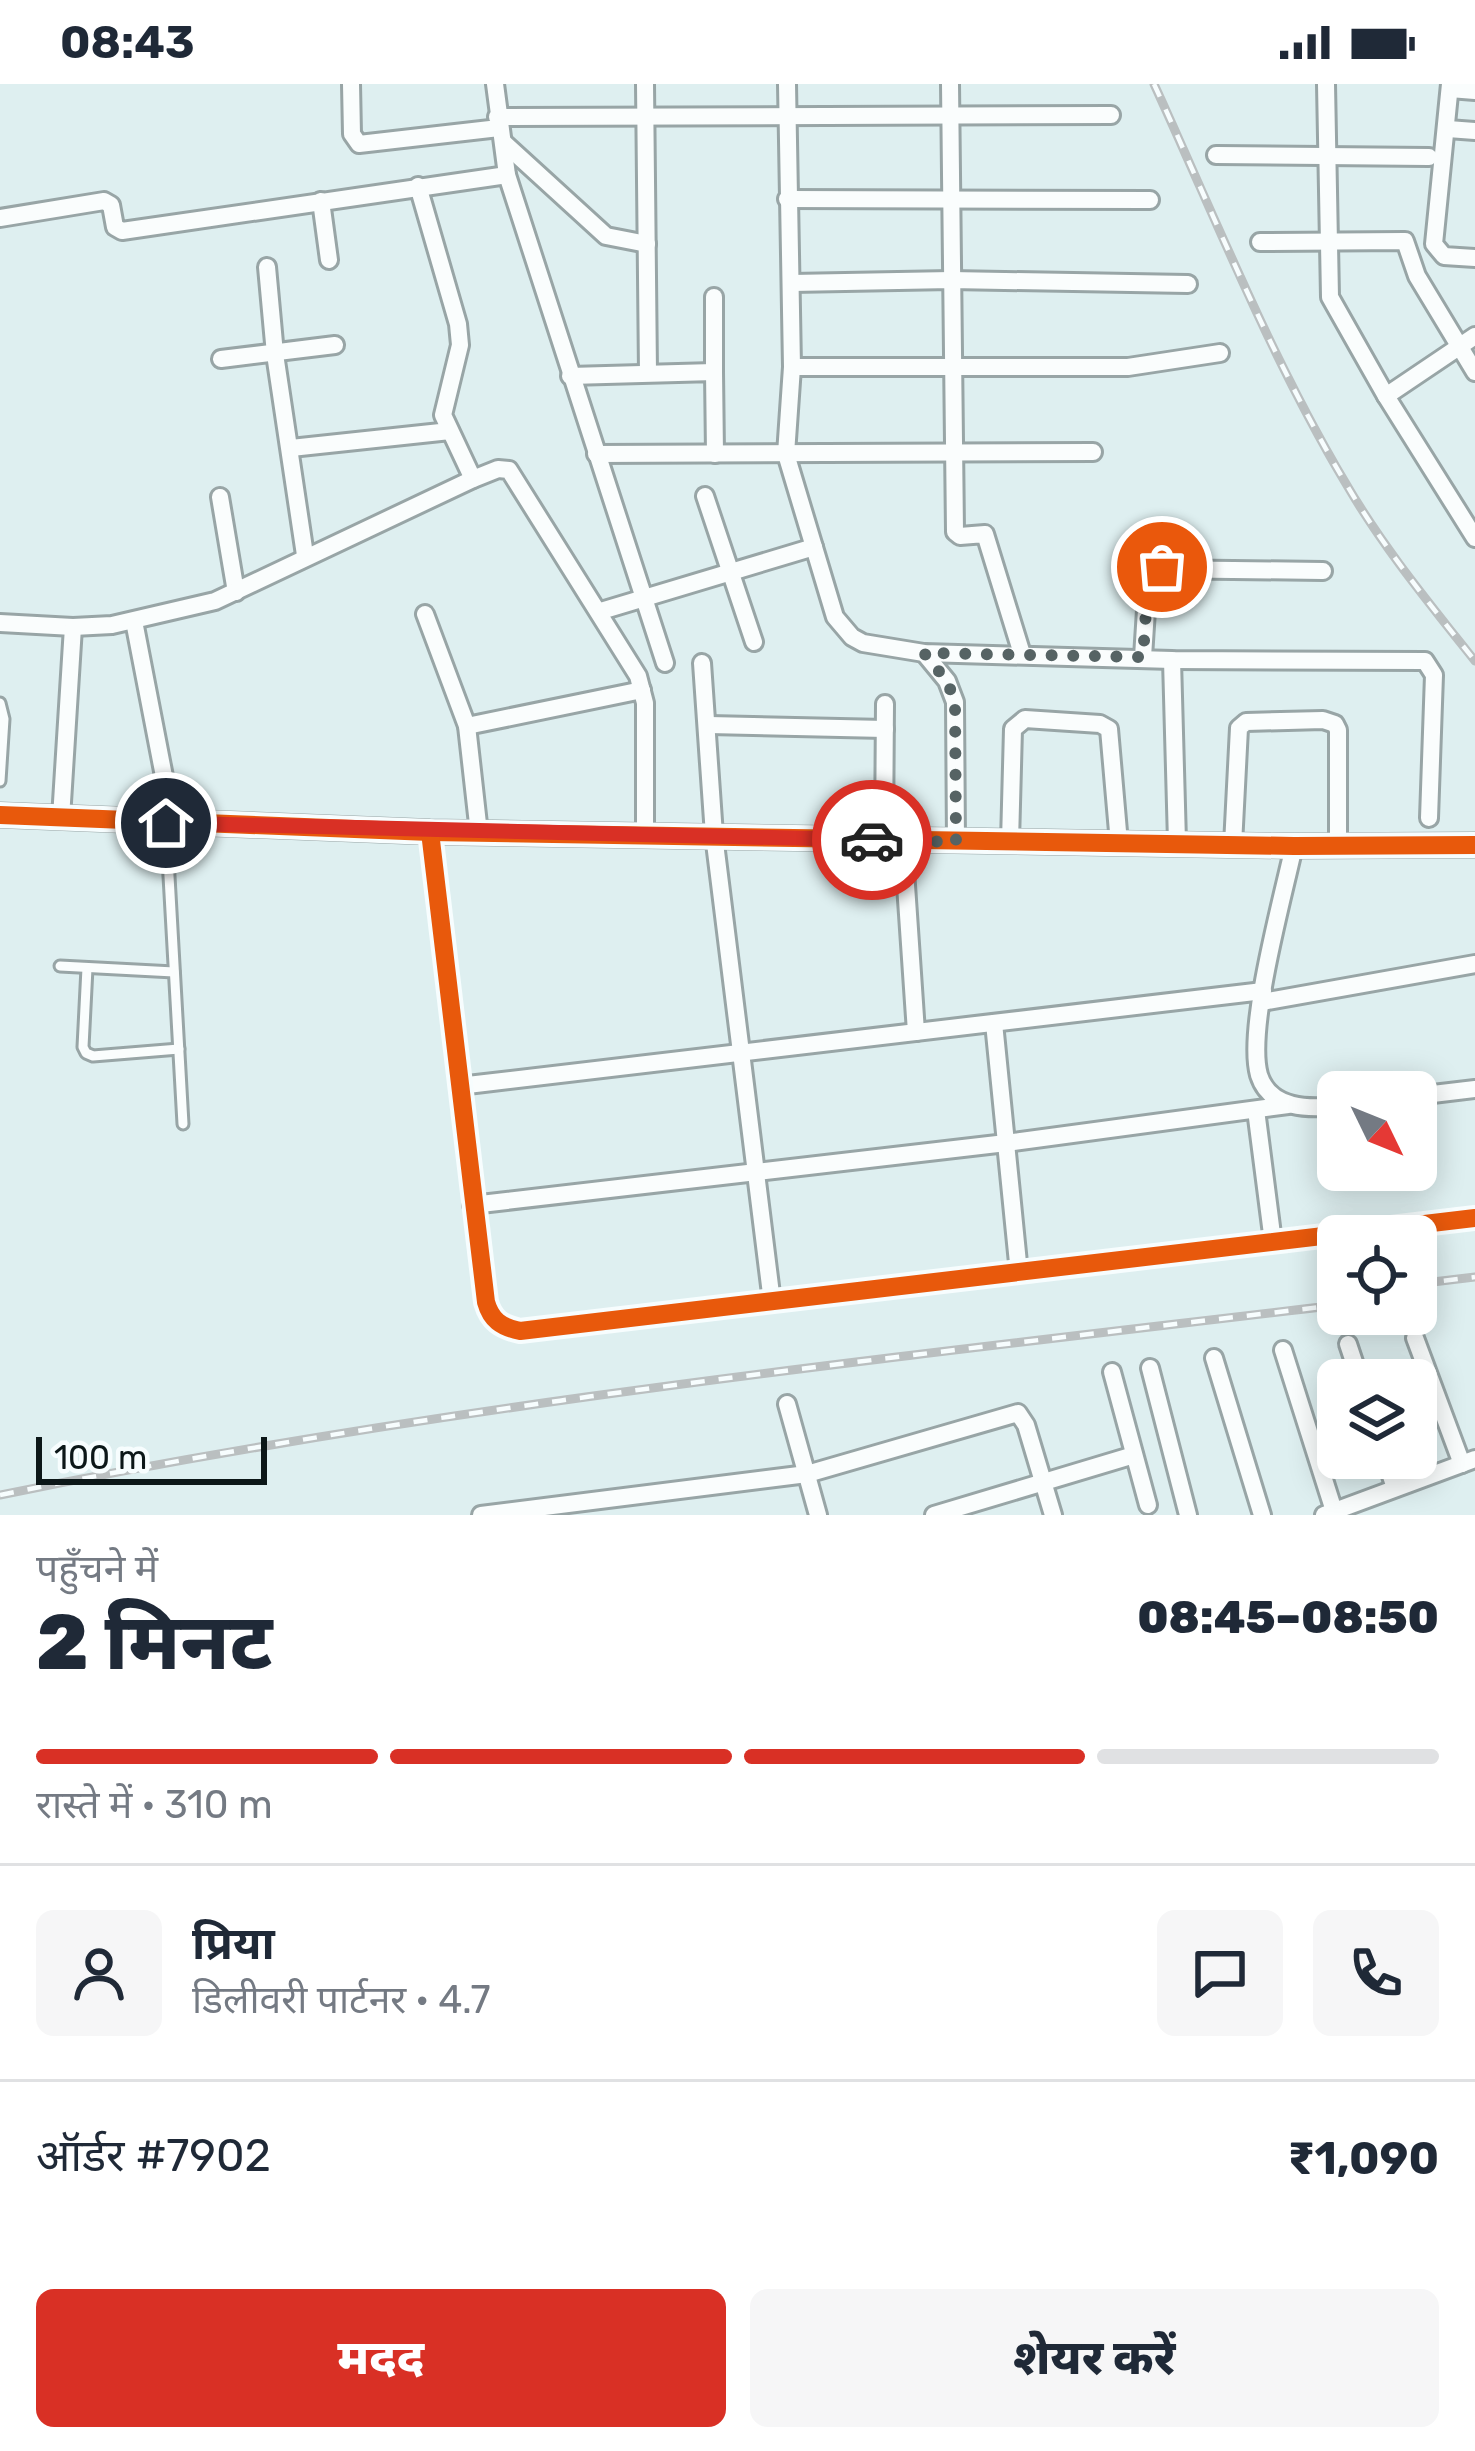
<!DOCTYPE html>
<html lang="hi">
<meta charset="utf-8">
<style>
body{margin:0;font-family:Rubik,"Noto Sans Devanagari",sans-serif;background:#f6f6f7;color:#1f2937;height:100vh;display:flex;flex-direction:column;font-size:45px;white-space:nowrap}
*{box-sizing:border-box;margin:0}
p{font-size:39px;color:#747a83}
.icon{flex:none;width:66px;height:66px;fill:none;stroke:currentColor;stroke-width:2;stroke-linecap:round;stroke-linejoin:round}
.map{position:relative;height:1431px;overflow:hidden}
.side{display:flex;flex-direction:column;background:#fff;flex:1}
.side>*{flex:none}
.needle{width:78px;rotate:133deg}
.tools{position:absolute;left:1317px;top:987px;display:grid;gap:24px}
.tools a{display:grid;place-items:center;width:120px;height:120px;border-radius:18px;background:#fff;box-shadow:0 6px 30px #0003;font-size:60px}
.scale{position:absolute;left:36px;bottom:30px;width:231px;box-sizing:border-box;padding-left:12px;border:6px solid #0c1718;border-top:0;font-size:33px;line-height:42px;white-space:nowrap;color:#0c1718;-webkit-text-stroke:9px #f7fdfe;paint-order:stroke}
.pin{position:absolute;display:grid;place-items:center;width:102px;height:102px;color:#fff;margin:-51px;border:6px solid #fff;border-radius:50%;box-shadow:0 3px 12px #0007}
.courier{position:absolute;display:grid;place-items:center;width:120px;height:120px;margin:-60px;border:9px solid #d93025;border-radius:50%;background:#fff;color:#222;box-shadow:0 3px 15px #0007}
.summary em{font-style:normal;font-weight:800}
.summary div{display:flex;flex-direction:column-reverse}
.summary{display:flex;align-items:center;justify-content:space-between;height:204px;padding:0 36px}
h1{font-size:78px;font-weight:800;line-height:90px}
.bar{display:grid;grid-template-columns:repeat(4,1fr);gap:18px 12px;align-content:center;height:144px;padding:0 36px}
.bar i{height:15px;border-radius:9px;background:#e0e1e3}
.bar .current{background:#d93025}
.bar p{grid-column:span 4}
.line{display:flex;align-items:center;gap:30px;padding:0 36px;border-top:3px solid #e0e1e3}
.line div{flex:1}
.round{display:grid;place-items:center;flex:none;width:126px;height:126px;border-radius:18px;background:#f6f6f7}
.cta{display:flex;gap:24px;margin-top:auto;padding:24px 36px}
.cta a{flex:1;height:138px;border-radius:18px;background:#d93025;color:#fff;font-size:48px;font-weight:800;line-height:138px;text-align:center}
.cta a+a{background:#f6f6f7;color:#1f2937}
.status{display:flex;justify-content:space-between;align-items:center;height:84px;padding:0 60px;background:#fff;direction:ltr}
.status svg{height:33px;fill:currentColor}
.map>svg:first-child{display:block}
</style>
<div class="status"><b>08:43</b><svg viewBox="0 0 49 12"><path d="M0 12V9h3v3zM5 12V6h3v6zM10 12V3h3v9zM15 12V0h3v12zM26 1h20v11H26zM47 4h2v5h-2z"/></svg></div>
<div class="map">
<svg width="1475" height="1431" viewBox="0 0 1475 1431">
<rect width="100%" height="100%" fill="#deeff0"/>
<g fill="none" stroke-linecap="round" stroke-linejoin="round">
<g stroke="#98a5a6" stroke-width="15">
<g id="service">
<path d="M0 619 4 635 0 697"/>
<path d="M166 739 183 1040"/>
<path d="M60 882 174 888"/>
<path d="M87 884 83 963 86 969 93 972 179 965"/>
</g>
</g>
<g stroke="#98a5a6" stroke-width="22">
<g id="minor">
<path d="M351 0 352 50 359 60 499 44"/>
<path d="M495 0 507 91 665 579"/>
<path d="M645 0 648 289"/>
<path d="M787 0 792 283 786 370 835 533 852 553 863 559 924 569 1172 576 1425 577 1434 591 1429 734"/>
<path d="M950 0 955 448 960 452 985 450 1022 570"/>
<path d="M1326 0 1330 213 1386 312 1475 454"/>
<path d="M1450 0 1434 160 1444 172 1475 174"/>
<path d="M1450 5 1475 7"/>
<path d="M497 33 1111 31"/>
<path d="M1448 45 1475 47"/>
<path d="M503 58 606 152 647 160"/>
<path d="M1216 71 1429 73"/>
<path d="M418 102 458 240 460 261 443 331 473 395"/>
<path d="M787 115 1150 116"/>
<path d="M321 117 329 176"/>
<path d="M0 134 104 117 111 121 115 143 122 147 507 91"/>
<path d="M1260 158 1405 157 1417 192 1475 288"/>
<path d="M267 183 275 270 305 471"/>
<path d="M792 199 951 196 1188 200"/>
<path d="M714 213V288"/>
<path d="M221 275 335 261"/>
<path d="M792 283H1128L1220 269"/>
<path d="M570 292 714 288 715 370"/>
<path d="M1386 312 1475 252"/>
<path d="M291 364 450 347"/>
<path d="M596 370 1093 368"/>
<path d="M705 412 754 558"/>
<path d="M220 413 236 508"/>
<path d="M601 527 814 463"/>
<path d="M425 530 467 642 479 749"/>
<path d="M134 537 173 739"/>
<path d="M0 539 73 543 112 541 215 517 473 395 498 385 509 386 638 592 645 619V751"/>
<path d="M924 569 947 597 955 618 956 758"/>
<path d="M1143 573 1148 495 1155 485 1323 487"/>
<path d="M1172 576 1177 758"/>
<path d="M702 579 714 751 772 1218"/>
<path d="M709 641 885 645"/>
<path d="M467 642 642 606"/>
<path d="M61 734 73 543"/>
<path d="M430 748 486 1218C491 1236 501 1243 520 1247L1475 1134"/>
<path d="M884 756 885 620"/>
<path d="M903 757 916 948"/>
<path d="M1010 758 1013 645 1025 635 1100 640 1109 645 1119 759"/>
<path d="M1233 761 1239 644 1246 638 1323 636 1335 640 1338 646V763"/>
<path d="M1294 762C1283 813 1246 945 1259 991 1270 1026 1310 1025 1338 1022"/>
<path d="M1262 918 1475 880"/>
<path d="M994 939 1019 1189"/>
<path d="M459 1002 1263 907"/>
<path d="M1416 1012 1475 1005"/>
<path d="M1256 1026 1273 1158"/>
<path d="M472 1121 1006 1059 1288 1021"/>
<path d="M1415 1254 1462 1380"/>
<path d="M1348 1260 1360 1296"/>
<path d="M1283 1266 1334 1427"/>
<path d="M1214 1274 1262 1431"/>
<path d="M1150 1284 1188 1431"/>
<path d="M1112 1288 1148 1421"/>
<path d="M787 1320 818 1431"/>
<path d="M1385 1374 1395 1404"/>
<path d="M481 1431 807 1390 1018 1329 1026 1341 1053 1431"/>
<path d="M934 1431 1134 1371"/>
<path d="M1324 1431 1475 1375"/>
</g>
</g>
<g stroke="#98a5a6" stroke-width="27">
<path id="tertiary" d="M0 731 430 748 1294 762 1475 761"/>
</g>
<use href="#service" stroke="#fafdfd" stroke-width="9"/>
<use href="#minor" stroke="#fafdfd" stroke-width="16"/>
<use href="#tertiary" stroke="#fafdfd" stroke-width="21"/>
<g stroke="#babfc0" stroke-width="9">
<g id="rail">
<path d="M1154 0C1215 133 1270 272 1345 398 1382 462 1429 519 1475 577"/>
<path d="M1416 1200 1475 1193"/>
<path d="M0 1411C442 1321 890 1274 1338 1221"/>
</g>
</g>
<use href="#rail" stroke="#f7fdfe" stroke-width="4.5" stroke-dasharray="14" stroke-linecap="butt"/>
<g stroke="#f7fdfe" stroke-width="26">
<g id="cycleway">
<path d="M0 731 430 748 1294 762 1475 761"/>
<path d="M430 748 486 1218C491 1236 501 1243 520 1247L1475 1134"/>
</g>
</g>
<use href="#cycleway" stroke="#e8590c" stroke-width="18"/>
</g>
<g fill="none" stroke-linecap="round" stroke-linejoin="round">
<path stroke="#566364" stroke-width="12" stroke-dasharray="0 21.6" d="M872 756 956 758 955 618 947 597 924 569 1143 573 1148 495 1150 488 1162 483"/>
<path stroke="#d93025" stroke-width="15" d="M166 739 872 756"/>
</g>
</svg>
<div class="tools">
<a><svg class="needle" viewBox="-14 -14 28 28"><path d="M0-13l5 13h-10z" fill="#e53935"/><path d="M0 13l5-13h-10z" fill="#747a83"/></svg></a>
<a><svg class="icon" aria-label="locate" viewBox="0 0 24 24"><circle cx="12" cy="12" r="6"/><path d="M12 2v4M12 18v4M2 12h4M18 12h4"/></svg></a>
<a><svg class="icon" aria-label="layers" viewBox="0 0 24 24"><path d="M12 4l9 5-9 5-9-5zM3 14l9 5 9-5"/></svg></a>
</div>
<div class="scale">100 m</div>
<div class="pin" style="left:1162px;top:483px;background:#ea580c"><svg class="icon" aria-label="bag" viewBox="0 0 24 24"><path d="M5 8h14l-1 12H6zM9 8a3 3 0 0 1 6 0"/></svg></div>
<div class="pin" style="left:166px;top:739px;background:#1f2937"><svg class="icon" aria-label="home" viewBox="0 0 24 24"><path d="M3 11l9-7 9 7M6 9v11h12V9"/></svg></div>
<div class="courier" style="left:872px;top:756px"><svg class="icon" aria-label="car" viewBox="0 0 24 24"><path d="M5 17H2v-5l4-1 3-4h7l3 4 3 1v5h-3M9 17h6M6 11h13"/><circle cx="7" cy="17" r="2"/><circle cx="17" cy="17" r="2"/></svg></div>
</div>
<section class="side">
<div class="summary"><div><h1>2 मिनट</h1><p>पहुँचने में</p></div><em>08:45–08:50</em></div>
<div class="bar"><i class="current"></i><i class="current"></i><i class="current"></i><i></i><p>रास्ते में · 310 m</p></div>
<div class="line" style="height:216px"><a class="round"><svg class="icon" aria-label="person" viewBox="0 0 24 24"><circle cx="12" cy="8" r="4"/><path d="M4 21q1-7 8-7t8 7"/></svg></a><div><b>प्रिया</b><p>डिलीवरी पार्टनर · 4.7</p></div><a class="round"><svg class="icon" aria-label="chat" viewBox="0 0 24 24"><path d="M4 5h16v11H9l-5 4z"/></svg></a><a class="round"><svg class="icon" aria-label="phone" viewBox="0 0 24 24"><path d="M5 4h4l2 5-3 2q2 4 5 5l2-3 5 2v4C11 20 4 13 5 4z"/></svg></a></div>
<div class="line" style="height:156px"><div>ऑर्डर #7902</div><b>₹1,090</b></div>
<div class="cta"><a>मदद</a><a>शेयर करें</a></div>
</section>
